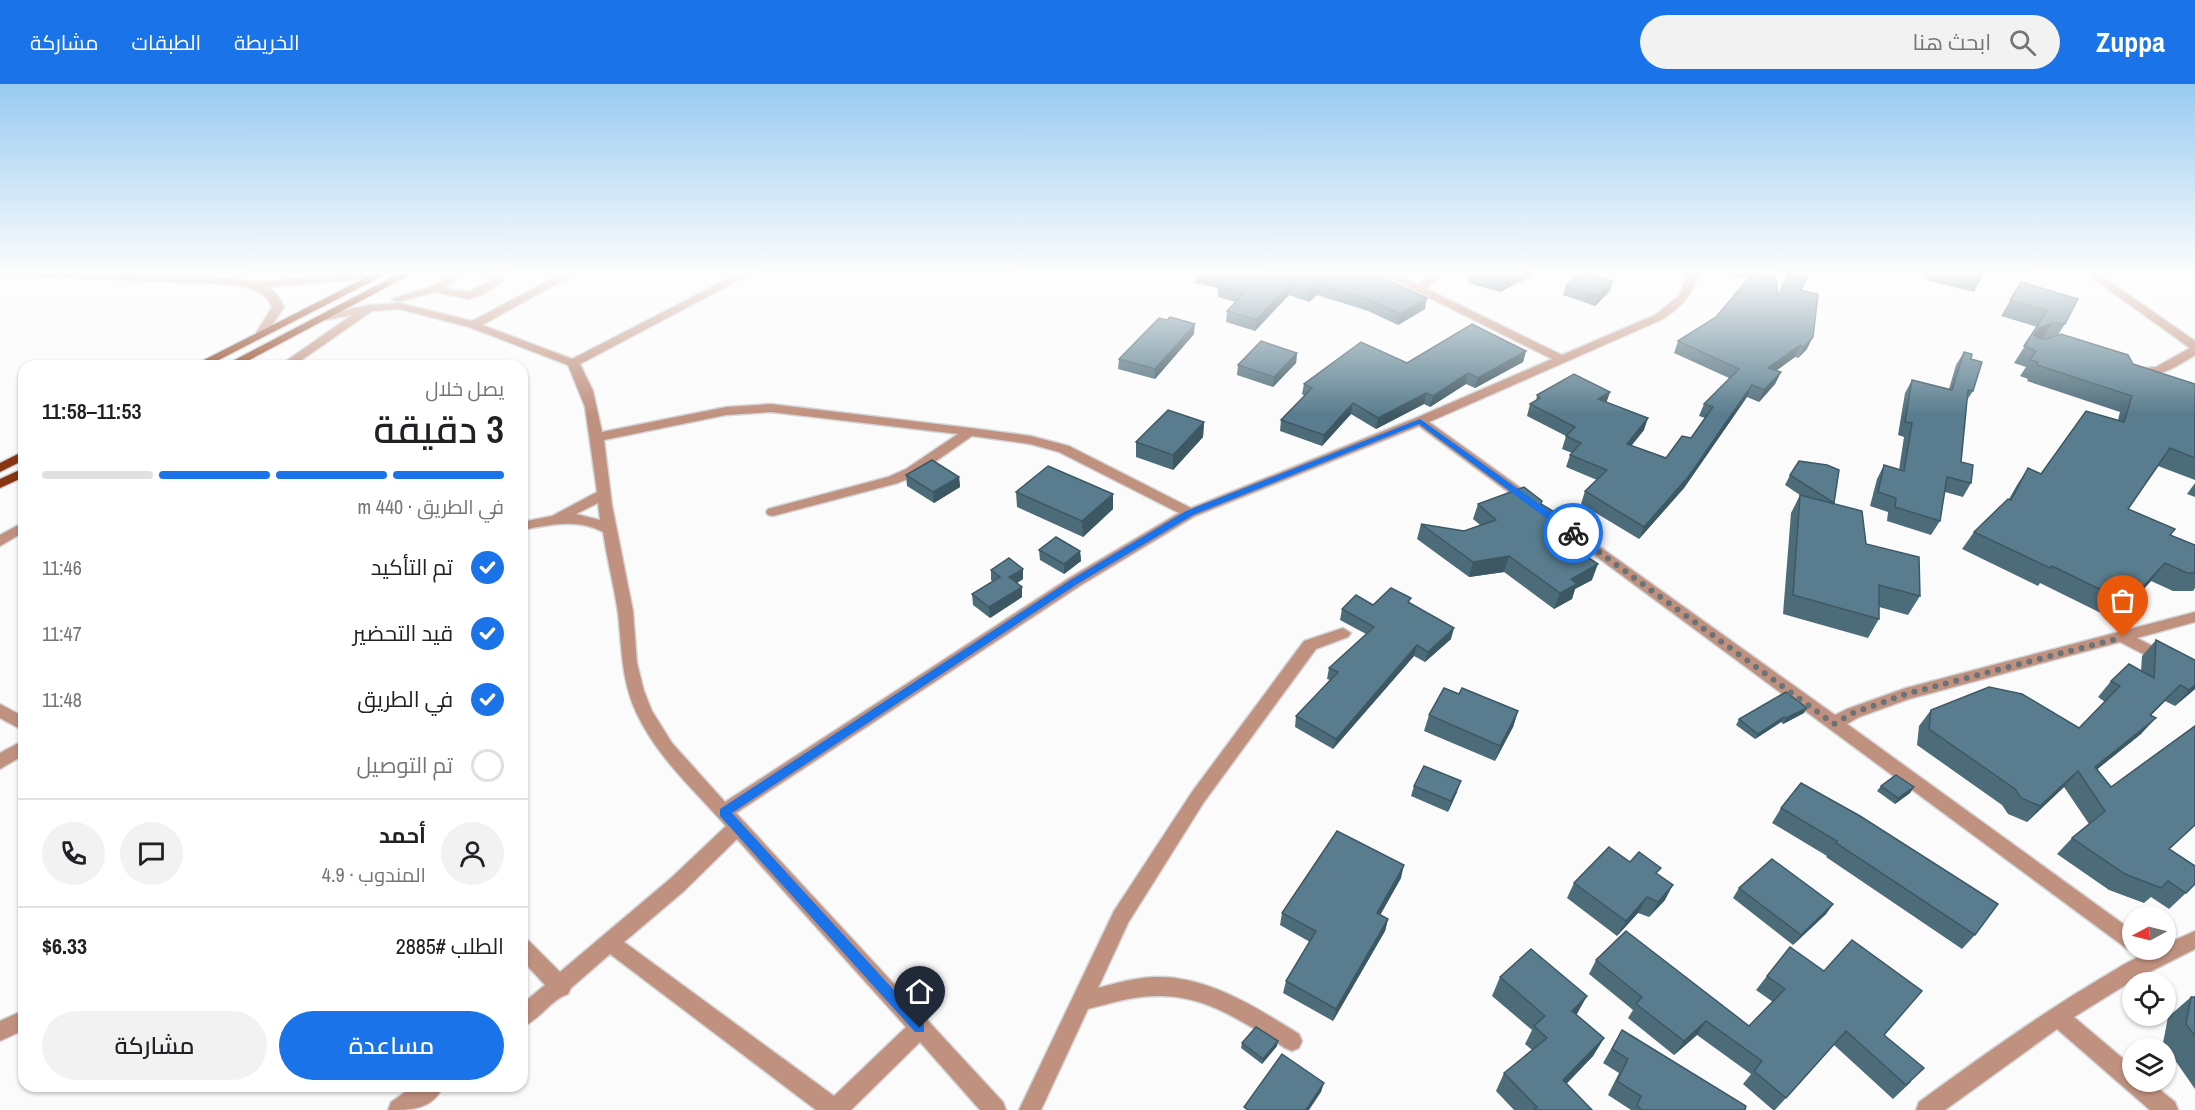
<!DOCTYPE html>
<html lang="ar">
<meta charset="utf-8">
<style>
body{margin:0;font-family:"Archivo Narrow",Cairo,sans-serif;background:#f2f2f2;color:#202124;direction:rtl;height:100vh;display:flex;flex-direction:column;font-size:22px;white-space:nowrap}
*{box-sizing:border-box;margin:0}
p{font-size:20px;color:#757577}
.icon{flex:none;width:33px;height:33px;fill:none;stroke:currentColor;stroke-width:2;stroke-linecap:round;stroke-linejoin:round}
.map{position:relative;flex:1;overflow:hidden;direction:ltr}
.sheet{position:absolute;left:18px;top:276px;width:510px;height:732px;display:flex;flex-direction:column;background:#fff;border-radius:18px;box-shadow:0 2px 4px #0004;direction:rtl}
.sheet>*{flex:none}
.needle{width:39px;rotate:263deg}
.tools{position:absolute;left:2122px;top:822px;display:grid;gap:12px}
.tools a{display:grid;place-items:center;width:54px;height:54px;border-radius:50%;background:#fff;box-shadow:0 2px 4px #0004;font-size:30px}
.pin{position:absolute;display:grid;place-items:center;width:51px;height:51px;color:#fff;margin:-62px -26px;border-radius:50% 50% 50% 0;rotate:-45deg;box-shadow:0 0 6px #0007}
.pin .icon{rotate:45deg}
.courier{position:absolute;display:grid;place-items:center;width:60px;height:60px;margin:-30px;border:4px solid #1a73e8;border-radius:50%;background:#fff;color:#222;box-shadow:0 2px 8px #0007}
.summary em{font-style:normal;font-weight:600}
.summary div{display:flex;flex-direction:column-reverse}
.summary{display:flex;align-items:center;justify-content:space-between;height:102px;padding:0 24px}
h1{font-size:39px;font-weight:600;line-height:45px}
.bar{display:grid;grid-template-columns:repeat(4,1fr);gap:9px 6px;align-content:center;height:72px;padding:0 24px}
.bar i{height:8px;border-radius:4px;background:#e0e0e0}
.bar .active{background:#1a73e8}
.bar p{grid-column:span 4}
.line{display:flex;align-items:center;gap:15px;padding:0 24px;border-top:2px solid #e0e0e0}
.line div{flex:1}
.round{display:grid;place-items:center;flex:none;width:63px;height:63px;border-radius:32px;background:#f2f2f2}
ol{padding:0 24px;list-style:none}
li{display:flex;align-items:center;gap:18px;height:66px}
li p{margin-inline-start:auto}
li .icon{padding:6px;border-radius:50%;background:#1a73e8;color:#fff;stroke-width:4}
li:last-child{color:#757577}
li i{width:33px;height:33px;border:3px solid #e0e0e0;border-radius:50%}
.primary-button{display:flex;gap:12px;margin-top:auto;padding:12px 24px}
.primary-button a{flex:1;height:69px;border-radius:36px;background:#1a73e8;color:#fff;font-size:24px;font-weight:600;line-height:69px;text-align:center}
.primary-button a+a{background:#f2f2f2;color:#202124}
header{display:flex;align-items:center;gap:36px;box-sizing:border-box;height:84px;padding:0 30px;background:#1a73e8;color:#fff}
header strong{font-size:28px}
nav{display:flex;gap:33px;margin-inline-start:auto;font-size:21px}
.search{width:420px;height:54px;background:#f2f2f2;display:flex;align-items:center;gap:15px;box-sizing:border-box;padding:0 21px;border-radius:33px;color:#757577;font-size:22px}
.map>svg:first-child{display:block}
</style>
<header>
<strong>Zuppa</strong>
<div class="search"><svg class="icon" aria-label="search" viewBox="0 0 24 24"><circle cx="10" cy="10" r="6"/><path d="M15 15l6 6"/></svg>ابحث هنا</div>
<nav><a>الخريطة</a><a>الطبقات</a><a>مشاركة</a></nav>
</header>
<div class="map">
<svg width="2195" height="1026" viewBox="0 0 2195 1026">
<rect width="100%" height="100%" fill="#fbfbfb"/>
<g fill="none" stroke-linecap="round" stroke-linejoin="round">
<g stroke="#d3d5d7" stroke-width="3">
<g id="minor">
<path d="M0 188H74L225 194 258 198 369 188H384L385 190 380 193 268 203 278 212 284 223 266 251 262 252 256 249 272 223C263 203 245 203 225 200L0 191Z"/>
<path d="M458 188H470L444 204 468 208 493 196 478 188 502 191 503 197 484 210 468 215 435 208 397 218 391 215 431 203Z"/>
<path d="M565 188H578L482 241 572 275 741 188H754L580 280 593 307 602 348 726 323 771 320 970 344 1031 352 1069 362 1191 424 1416 334 1552 275 1378 188H1391L1419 201 1431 188H1442L1427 205 1562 271 1655 231 1679 212 1689 188H1699C1693 211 1682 222 1663 235L1429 338 1536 415 1538 418 1536 421H1526L1419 342 1195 432 1081 501 736 729 1003 1018 1006 1026H980L920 958 851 1026H816L610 870 571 904 568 910C550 916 540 936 522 943V920L545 901 522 876V854L529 857 560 888 670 795 726 742C693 705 657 673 636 628 621 595 622 564 618 529 614 502 607 475 603 448 577 434 550 441 522 446V438L552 432 597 408 585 323 568 281 469 243 399 225 372 227 293 282H279L352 231 326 236 322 235V231L370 221 399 219 472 237ZM771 328 958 350 906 385 888 393 768 425 766 428 768 431 773 432 898 399 916 391 972 352 1030 360 1059 368 1179 429 1071 493 725 718 672 659 652 627 644 607 637 579 633 527 612 421 604 356 726 331ZM598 419 600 436 576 430ZM737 755 906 943 834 1012 624 858 684 807Z"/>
<path d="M2084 188H2096L2195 257V271C2176 283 2156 296 2133 291V285L2156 283 2190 264Z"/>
<path d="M24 438V448L0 462V451Z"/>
<path d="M1575 445 1835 631 1847 625 1906 604 2195 528V538L2137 554 2195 584V597L2120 558 1909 615 1859 633 1847 640 2133 847V866H2136L2133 867 2126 864 1570 453 1568 450Z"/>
<path d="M1343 544 1351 549 1348 553 1316 565 1204 718 1128 839 1098 904C1117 899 1137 893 1158 893 1210 893 1257 924 1299 950L1302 957 1299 964 1292 967 1285 964C1246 940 1205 910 1157 912 1133 912 1111 919 1088 925L1041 1026H1019L1114 827 1192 708 1304 557Z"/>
<path d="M0 620 24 633V647L0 634Z"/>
<path d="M24 656V671L0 685V669Z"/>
<path d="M2195 847V865L2132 897 2074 933 2133 983V998H2150L2175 1018 2178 1026H2150L2057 945 1945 1026H1916L1919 1018C1979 974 2039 931 2103 893 2122 882 2144 866 2166 866V860Z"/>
<path d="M24 926V946L0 957V937Z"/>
<path d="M414 1002H443C433 1026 410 1026 388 1026L391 1018Z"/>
</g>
</g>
<g stroke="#d3d5d7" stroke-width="3">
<g id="major">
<path d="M377 188H390L207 282H192Z"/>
<path d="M402 188H415L238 282H223Z"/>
<path d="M24 367V376L0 388V379Z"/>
<path d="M24 384V393L0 404V395Z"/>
</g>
</g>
<use href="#minor" fill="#c1917f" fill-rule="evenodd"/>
<use href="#major" fill="#883611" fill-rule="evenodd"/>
</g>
<g fill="#4d6c7a">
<path d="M1194 188H1363L1425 225 1398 241 1368 227 1317 211 1309 218 1289 211 1255 247 1226 238 1227 227 1236 218 1218 213V204L1195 199 1196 193H1194Z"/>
<path d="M1731 188H1775L1778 212 1811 188 1801 206 1807 265 1798 274 1795 273 1776 287 1781 288 1775 300 1759 318 1747 313 1684 404 1639 455 1581 420 1585 407 1597 396 1566 383 1570 371 1572 369 1562 365 1566 352 1527 332 1530 320 1536 317 1537 311 1606 318 1644 346 1631 362 1666 374 1691 354 1705 334 1699 332 1704 320 1729 294 1674 269 1678 257 1716 233 1748 194 1730 191Z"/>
<path d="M1929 188H1983L1979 198 1974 208 1926 196Z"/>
<path d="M1470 189 1535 190 1500 208 1468 199Z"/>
<path d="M1613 197 1610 207 1595 222 1563 211 1566 202Z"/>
<path d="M2021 198 2065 240 2058 251 2133 280 2195 300V396L2158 382 2128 425 2170 451 2195 461V504L2193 507H2173L2151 497 2115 536 2040 499 2038 502 1962 465 1974 448 2009 415 2017 401 2028 384 2041 390 2118 336 2120 328 2027 297 2028 295 2020 292 2026 283 2014 279 2037 243 2001 232Z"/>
<path d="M1167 236 1194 250 1155 295 1118 285 1119 275Z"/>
<path d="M1526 267 1523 278 1475 304 1466 300 1430 323 1424 320 1376 345 1351 330 1322 362 1280 347 1281 336 1305 312 1302 310 1304 300 1407 279Z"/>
<path d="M1964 268 1971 275 1973 307 1967 316 1961 378 1971 399 1963 413 1945 408 1940 437 1931 451 1887 437 1888 428 1870 422 1877 395 1884 381 1899 386 1904 353 1898 351 1905 309 1912 296 1949 305 1956 281Z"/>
<path d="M1297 269 1296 279 1273 303 1237 291 1238 281Z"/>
<path d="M1204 338 1203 353 1173 386 1136 373V358Z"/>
<path d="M906 391 959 393 960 403 934 419 907 402Z"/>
<path d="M1790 391 1834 419V420L1866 460 1920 512 1908 531 1879 523V535L1868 554 1783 530 1791 429 1800 411 1785 401Z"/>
<path d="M2195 399V413L2187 410Z"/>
<path d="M1016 408 1113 425 1083 453 1017 423Z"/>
<path d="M1542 417 1541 420 1568 436 1566 443 1592 461 1588 473 1592 496 1575 505 1572 515 1554 525 1504 488 1469 493 1417 455 1421 440 1464 447 1480 441 1473 435 1478 420Z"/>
<path d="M1039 466 1080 467 1081 477 1064 490 1040 476Z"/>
<path d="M991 486 1023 495 1017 499 1022 513 990 534 973 521 972 510 993 498 991 496Z"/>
<path d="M1410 519 1451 555 1425 578 1414 572 1333 665 1295 643 1296 632 1330 596 1327 595 1329 584 1366 550 1340 536 1342 525 1373 521Z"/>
<path d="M2156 556 2195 605 2175 622 2165 617 2151 631 2141 650 2097 685 2111 703 2169 766 2186 809 2169 825 2151 813 2144 819 2109 806 2057 770 2072 754 2089 740 2064 703 2027 738 2008 730 2002 721 1917 661 1919 642 1931 626 2079 644 2105 618 2098 613 2111 597 2141 587 2142 572Z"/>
<path d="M1459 610 1518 627 1513 643 1495 677 1424 647 1429 631Z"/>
<path d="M1804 629 1783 640 1781 638 1755 655 1736 641 1739 635Z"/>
<path d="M1801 699 1975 851 1962 865 1826 773 1827 772 1772 739 1781 724Z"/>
<path d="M1414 702 1457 708 1448 728 1411 712Z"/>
<path d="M1881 702 1914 703 1910 709 1895 720 1877 707Z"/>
<path d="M1630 778 1665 816 1649 833 1638 829 1617 852 1567 814 1574 799Z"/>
<path d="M1401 794 1380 831 1388 835 1385 847 1333 937 1283 909 1286 897 1310 858 1280 841 1282 829Z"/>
<path d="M1739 804 1833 820 1826 830 1793 861 1733 814Z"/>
<path d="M1596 876 1749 942 1773 918 1756 906 1767 892 1884 951 1911 998 1893 1015 1834 961 1775 1026H1773L1743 1000 1751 990 1697 951 1674 971 1628 934 1633 926 1589 890Z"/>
<path d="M1500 893 1577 930 1576 931 1604 954 1593 972 1566 1000 1592 1026H1514L1496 1007 1504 989 1532 966 1525 960 1532 946 1492 912Z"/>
<path d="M2191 913H2195V1005L2163 959 2168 933Z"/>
<path d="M1622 946 1745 1026H1631L1608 1011 1619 989 1603 979Z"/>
<path d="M1242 959 1277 962 1262 980 1241 964Z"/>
</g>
<g fill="#3e5863">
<path d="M1524 188H1536L1535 190 1500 208 1503 199Z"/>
<path d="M1810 188H1811L1795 218 1800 206Z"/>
<path d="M1613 197 1610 207 1595 222 1598 212Z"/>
<path d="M1291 200 1289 211 1255 247 1256 236Z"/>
<path d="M1318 200 1317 211 1309 218 1310 207Z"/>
<path d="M1427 214 1425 225 1398 241 1400 230Z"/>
<path d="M2052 239 2042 255 2029 260 2039 244Z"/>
<path d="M1195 240 1194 250 1155 295V285Z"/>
<path d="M1813 253 1807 265 1798 274 1804 263Z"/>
<path d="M1800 261 1795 273 1763 296 1768 284Z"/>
<path d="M1526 267 1523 278 1475 304 1478 294Z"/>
<path d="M1297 269 1296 279 1273 303 1274 293Z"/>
<path d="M1781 288 1775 300 1759 318 1764 306Z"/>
<path d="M1468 289 1466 300 1430 323 1433 312Z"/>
<path d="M1752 301 1747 313 1684 404 1639 455 1644 443Z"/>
<path d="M1610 308 1606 320 1598 315Z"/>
<path d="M1426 309 1424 320 1376 345 1378 334Z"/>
<path d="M1353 319 1351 330 1322 362 1324 351Z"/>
<path d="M1648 334 1644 346 1623 372 1627 360Z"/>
<path d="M1204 338 1203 353 1173 386V371Z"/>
<path d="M959 393 960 403 934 419 933 408Z"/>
<path d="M1113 410V425L1083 453 1082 437Z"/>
<path d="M1568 436 1563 452 1561 441Z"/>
<path d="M1592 461 1586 477 1580 468Z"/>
<path d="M1080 467 1081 477 1064 490V480Z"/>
<path d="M1509 472 1504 488 1469 493 1473 478Z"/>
<path d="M2165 479 2151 497 2115 536 2128 519Z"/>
<path d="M1598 480 1592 496 1575 505 1572 515 1554 525 1560 509 1571 495Z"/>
<path d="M1023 485V495L1010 504 1009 493Z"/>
<path d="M1022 503V513L990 534 989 523Z"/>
<path d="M1454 544 1451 555 1425 578 1428 568Z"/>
<path d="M1417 561 1414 572 1333 665 1336 655Z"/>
<path d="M2180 601 2165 617 2135 647 2150 631Z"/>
<path d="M2195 601V605L2175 622 2189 606Z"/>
<path d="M1807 624 1804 629 1783 640 1786 634Z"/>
<path d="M1518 627 1513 643 1495 677 1500 662Z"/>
<path d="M1784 633 1781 638 1755 655 1758 650Z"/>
<path d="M2156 634 2141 650 2084 696 2095 683Z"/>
<path d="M2078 687 2064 703 2027 738 2040 722Z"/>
<path d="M1461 697 1457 708 1448 728 1451 717Z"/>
<path d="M1914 703 1910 709 1895 720 1898 714Z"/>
<path d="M1404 781 1401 794 1374 842 1377 829Z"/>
<path d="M1673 801 1665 816 1649 833 1658 818Z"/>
<path d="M1647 813 1638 829 1617 852 1626 837Z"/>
<path d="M1833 820 1826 830 1793 861 1801 851Z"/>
<path d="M1388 835 1385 847 1333 937 1336 925Z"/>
<path d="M1587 912 1577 930 1562 945 1572 927Z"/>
<path d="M1706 937 1697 951 1674 971 1684 957Z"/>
<path d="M1604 954 1593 972 1553 1014 1563 996Z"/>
<path d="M1278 957 1277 962 1262 980 1263 975Z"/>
<path d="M1324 999 1321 1008 1309 1026H1306Z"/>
</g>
<g fill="#597d8e" stroke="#3e5863" stroke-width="1.5">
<path d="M1196 188H1363L1379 192 1427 214 1400 230 1370 216 1318 200 1310 207 1291 200 1256 236 1227 227 1244 209 1219 202 1226 195Z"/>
<path d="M1473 188H1524L1503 199 1470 189Z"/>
<path d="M1579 188H1582L1613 197 1598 212 1566 202Z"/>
<path d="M1754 188H1775L1778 212 1790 188H1810L1800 206 1818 210 1813 253 1804 263 1800 261 1768 284 1781 288 1764 306 1752 301 1689 392 1644 443 1585 407 1607 386 1570 371 1581 359 1566 352 1575 343 1530 320 1540 314 1537 311 1574 290 1610 308 1598 315 1648 334 1627 360 1666 374 1682 352 1691 354 1713 323 1704 320 1739 285 1678 257 1716 233Z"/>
<path d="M1938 188H1983L1979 198Z"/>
<path d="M2021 198 2078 215 2065 240 2052 239 2039 244 2034 251 2037 254 2047 255 2061 250 2128 271 2133 280 2195 300V374L2170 364 2128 425 2175 445 2170 451 2195 461V489H2187L2165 479 2128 519 2052 482 2050 484 1974 448 2008 415 2011 416 2028 384 2041 390 2086 327 2124 338 2132 312 2037 281 2038 278 2030 276 2036 267 2024 262 2047 227 2010 216Z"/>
<path d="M1170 233 1195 240 1155 285 1119 275 1159 234 1167 236Z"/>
<path d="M1472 240 1526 267 1478 294 1468 289 1433 312 1426 309 1378 334 1353 319 1324 351 1281 336 1312 304 1304 300 1361 258 1407 279Z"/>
<path d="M1261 257 1297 269 1274 293 1238 281Z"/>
<path d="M1964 268 1972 270 1971 275 1982 278 1973 307 1968 306 1961 378 1973 381 1971 399 1947 393 1940 437 1895 423 1896 414 1878 408 1884 381 1904 387 1912 339 1905 338 1912 296 1952 306Z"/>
<path d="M1168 326 1204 338 1173 371 1136 358Z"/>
<path d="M932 376 959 393 933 408 906 391Z"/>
<path d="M1799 377 1827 381 1839 386 1834 419 1790 391Z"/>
<path d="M1048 382 1113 410 1082 437 1016 408Z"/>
<path d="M1524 403 1542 417 1541 420 1568 436 1561 441 1592 461 1580 468 1598 480 1571 495 1577 500 1560 509 1509 472 1473 478 1421 440 1464 447 1496 436 1478 420Z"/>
<path d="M1800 411 1862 427 1866 460 1919 473 1920 512 1879 501V535L1793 511Z"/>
<path d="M1056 453 1080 467 1064 480 1039 466Z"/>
<path d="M1009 474 1023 485 1009 493 1022 503 989 523 972 510 1000 493 991 486Z"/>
<path d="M1391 504 1411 514 1408 518 1454 544 1428 568 1417 561 1336 655 1296 632 1338 588 1329 584 1374 543 1342 525 1356 511 1373 521Z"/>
<path d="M2156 556 2195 576V601L2189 606 2180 601 2150 631 2156 634 2095 683 2111 703 2195 642V741L2169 765 2195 782V800L2186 809 2168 797 2161 804 2125 790 2072 754 2105 727 2078 687 2040 722 2021 714 2015 705 1929 645 1931 626 1989 603 2022 610 2079 644 2120 602 2111 597 2129 580 2154 594Z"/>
<path d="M1444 604 1459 610 1462 604 1518 627 1500 662 1429 631Z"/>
<path d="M1786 608 1807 624 1786 634 1784 633 1758 650 1739 635Z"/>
<path d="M1424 682 1461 697 1451 717 1414 702Z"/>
<path d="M1896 691 1914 703 1898 714 1881 702Z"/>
<path d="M1801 699 1860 732 1998 820 1975 851 1836 759 1837 757 1781 724Z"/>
<path d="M1337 747 1404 781 1377 829 1388 835 1336 925 1286 897 1316 847 1282 829Z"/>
<path d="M1609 763 1630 778 1639 768 1661 784 1656 789 1673 801 1658 818 1647 813 1626 837 1574 799Z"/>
<path d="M1772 775 1833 820 1801 851 1739 804Z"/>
<path d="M1626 847 1749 942 1785 905 1767 892 1790 863 1824 887 1852 856 1922 907 1884 951 1924 984 1906 1001 1846 947 1786 1014 1754 987 1762 977 1706 937 1684 957 1636 920 1642 913 1596 876Z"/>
<path d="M1531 865 1587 912 1572 927 1604 954 1563 996 1592 1026H1534L1537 1023 1504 989 1547 954 1534 942 1545 932 1500 893Z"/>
<path d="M2191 913H2195V952L2186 940Z"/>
<path d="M1256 943 1278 957 1263 975 1242 959Z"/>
<path d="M1622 946 1746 1022 1745 1026H1642L1637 1022 1641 1012 1617 997 1628 975 1612 965Z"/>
<path d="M1282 970 1324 999 1306 1026H1248L1244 1023Z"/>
</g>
<linearGradient id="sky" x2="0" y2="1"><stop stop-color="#98caf1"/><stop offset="0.57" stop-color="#fdfdfd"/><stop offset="1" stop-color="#fdfdfd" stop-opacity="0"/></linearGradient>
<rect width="2195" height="331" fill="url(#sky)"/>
<path fill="#1a73e8" d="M1420 335 1576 446V451H1569L1419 340 1193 431 1079 499 732 729 924 939V948H915L720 732V725L1072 495 1186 427Z"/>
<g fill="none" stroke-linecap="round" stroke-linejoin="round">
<path stroke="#697378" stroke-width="6" stroke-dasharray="0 10.8" d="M1573 449 1834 640 1853 629 1906 610 2123 553"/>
</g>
</svg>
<div class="tools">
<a><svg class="needle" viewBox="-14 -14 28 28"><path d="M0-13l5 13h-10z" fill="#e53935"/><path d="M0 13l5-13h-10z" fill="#757577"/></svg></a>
<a><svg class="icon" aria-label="locate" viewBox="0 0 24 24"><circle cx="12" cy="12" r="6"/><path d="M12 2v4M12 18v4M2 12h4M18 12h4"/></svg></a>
<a><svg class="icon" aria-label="layers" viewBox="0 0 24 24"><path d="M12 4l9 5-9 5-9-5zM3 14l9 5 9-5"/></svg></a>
</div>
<div class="pin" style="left:2123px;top:553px;background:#ea580c"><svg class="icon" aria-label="bag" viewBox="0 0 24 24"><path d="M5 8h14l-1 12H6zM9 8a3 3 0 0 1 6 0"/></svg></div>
<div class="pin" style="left:920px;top:944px;background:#1f2937"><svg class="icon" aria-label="home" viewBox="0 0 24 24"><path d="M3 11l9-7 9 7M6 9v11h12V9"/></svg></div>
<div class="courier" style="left:1573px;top:449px"><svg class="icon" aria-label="bike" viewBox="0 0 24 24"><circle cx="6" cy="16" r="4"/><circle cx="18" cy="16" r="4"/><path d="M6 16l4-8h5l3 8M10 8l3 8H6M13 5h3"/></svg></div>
<section class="sheet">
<div class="summary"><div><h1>3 دقيقة</h1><p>يصل خلال</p></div><em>11:53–11:58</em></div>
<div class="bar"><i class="active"></i><i class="active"></i><i class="active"></i><i></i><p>في الطريق · 440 m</p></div>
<ol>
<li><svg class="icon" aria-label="check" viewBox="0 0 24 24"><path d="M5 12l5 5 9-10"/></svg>تم التأكيد<p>11:46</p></li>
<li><svg class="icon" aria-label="check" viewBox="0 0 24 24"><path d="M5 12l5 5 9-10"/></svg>قيد التحضير<p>11:47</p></li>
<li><svg class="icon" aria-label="check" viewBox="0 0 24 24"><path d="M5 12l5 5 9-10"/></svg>في الطريق<p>11:48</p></li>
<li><i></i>تم التوصيل</li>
</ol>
<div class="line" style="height:108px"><a class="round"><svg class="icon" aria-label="person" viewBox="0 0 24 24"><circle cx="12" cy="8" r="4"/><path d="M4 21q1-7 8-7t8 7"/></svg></a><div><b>أحمد</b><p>المندوب · 4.9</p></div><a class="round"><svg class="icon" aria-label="chat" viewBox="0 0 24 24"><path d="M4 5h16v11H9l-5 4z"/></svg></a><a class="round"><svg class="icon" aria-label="phone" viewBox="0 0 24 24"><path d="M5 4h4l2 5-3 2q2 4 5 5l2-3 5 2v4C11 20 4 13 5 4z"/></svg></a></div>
<div class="line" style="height:78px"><div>الطلب #2885</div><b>$6.33</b></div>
<div class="primary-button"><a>مساعدة</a><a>مشاركة</a></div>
</section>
</div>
